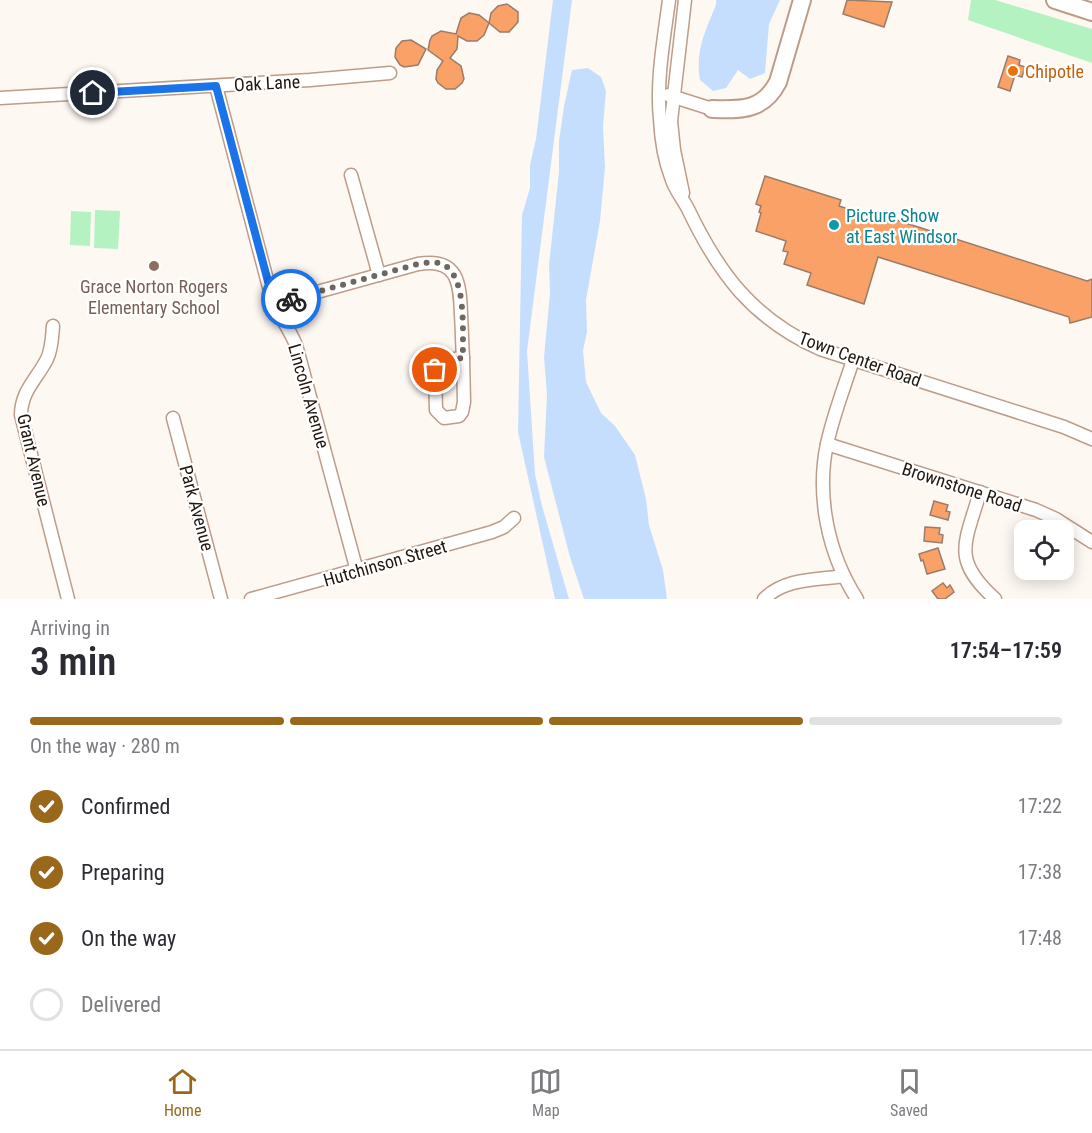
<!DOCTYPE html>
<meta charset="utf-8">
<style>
body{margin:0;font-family:"Roboto Condensed",sans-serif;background:#f7f7f7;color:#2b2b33;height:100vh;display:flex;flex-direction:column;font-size:22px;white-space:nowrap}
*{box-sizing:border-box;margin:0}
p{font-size:20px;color:#7c7c81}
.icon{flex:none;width:33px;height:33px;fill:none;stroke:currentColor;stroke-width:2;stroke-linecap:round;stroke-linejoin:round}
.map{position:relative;height:599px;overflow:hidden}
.details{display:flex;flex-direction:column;background:#fff;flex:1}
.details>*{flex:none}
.tools{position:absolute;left:1014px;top:520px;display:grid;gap:12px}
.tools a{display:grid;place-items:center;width:60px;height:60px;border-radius:12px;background:#fff;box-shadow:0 3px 15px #0003;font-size:30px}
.pin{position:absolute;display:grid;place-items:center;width:51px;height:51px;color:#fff;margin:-26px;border:3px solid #fff;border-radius:50%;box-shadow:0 2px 6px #0007}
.courier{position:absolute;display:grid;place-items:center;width:60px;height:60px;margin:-30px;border:4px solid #1a73e8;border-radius:50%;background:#fff;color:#222;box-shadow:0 2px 8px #0007}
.headline em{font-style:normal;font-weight:600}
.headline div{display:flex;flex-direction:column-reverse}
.headline{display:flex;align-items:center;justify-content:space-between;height:102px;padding:0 30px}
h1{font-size:39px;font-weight:600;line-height:45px}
.bar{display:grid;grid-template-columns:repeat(4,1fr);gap:9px 6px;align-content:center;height:72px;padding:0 30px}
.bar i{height:8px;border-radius:4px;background:#e1e1e2}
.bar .current{background:#99681a}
.bar p{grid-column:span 4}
ol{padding:0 30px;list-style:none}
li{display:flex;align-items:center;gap:18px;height:66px}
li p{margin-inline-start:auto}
li .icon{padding:6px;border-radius:50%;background:#99681a;color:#fff;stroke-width:4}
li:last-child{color:#7c7c81}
li i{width:33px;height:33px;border:3px solid #e1e1e2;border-radius:50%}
.tabs{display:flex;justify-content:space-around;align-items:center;height:84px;border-top:2px solid #e1e1e2;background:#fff;font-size:16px;color:#7c7c81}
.tabs a{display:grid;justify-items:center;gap:3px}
.tabs .current{color:#99681a}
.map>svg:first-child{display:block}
</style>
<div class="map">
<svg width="1092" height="599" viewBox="0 0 1092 599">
<rect width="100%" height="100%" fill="#fef8f3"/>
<g fill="#b4f2c1">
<path d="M971 0H995L1092 29V63L968 20Z"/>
<path d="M95 210 120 211 118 249 94 248Z"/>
<path d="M71 211 91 212 90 246 70 245Z"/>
</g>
<g fill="#c6defe">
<path d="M553 0H572L527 351 535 474 542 506 569 599H555L518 432 522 215 530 188V165L536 139Z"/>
<path d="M716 0H780L769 24 765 73 750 79 738 70 726 88 713 91 700 80C695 51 705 32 716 5Z"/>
<path d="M588 68 601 77 606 91 603 126 605 167 600 221 586 300 587 332 583 350 586 382 601 413 615 426 635 455 646 499 649 525 663 570 667 599H584L570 557 544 457 547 395 544 357 550 293 549 265 559 172V141L564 106 572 70Z"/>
</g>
<g fill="#f9a167" stroke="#9a7c6a" stroke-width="1.5">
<path d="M847 0 892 2 884 27 843 14Z"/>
<path d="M507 4 518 12V22L509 32H500L489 23 491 13 498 6Z"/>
<path d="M469 13 479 15 489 23 484 35 477 41H467L458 36 457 49 450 58 461 66 464 79 462 83 455 89H446L438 83 436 79 437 70 443 61 428 50 430 40 432 36 441 31 456 34 461 18Z"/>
<path d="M411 40 426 49 418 65 404 67 400 65 395 57 396 48 402 41Z"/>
<path d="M1008 56 1020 60 1019 65 1025 67 1022 77 1015 75 1010 91 998 87Z"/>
<path d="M765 176 841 200 839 206 889 222 890 218 1087 281 1092 279V317L1070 323 1069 317 878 257 864 304 807 285 811 273 784 264 788 252 783 251 786 241 756 231 761 213 759 212 761 206 756 204Z"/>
<path d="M934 501 948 505 946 511 950 512 948 520 930 515Z"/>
<path d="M925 527 940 528 939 534 943 535 942 543 924 541Z"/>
<path d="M938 548 945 569 927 574 923 560 921 561 919 554Z"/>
<path d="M943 583 947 588 950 585 954 592 945 599H938L932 591Z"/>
</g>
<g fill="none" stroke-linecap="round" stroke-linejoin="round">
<g stroke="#bc9d89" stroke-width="15">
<g id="minor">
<path d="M669 0C664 39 656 80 660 119 661 138 664 159 671 177 674 189 683 199 688 209 719 274 753 319 820 349L1064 427 1092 439"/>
<path d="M216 86 271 295C277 313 289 328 296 345L357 571"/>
<path d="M668 95 712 109"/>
<path d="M0 98 310 80 390 73"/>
<path d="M351 175 379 275"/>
<path d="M683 193 674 150 671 121 685 0"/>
<path d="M274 304 418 264C458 257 460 283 461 315 462 329 462 344 463 358"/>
<path d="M53 326C52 337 52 349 47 359 37 379 21 391 21 415L68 599"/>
<path d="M463 358 464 402 462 412 459 416 444 418 436 410 435 371C442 360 450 359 463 358Z"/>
<path d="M853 360C844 388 833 416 827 444 816 496 828 554 857 599"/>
<path d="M173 418 221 599"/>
<path d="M827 444 1036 510 1056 519 1092 542"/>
<path d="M980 492C965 544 951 559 995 599"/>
<path d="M251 599 492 532 504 527 514 518"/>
<path d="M764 599C785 578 816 580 844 576"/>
</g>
</g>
<g stroke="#bc9d89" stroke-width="20">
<g id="highway">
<path d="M1055 0 1092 12"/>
<path d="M712 109C741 110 763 111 778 82L802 0"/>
</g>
</g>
<use href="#minor" stroke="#fff" stroke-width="12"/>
<use href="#highway" stroke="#fff" stroke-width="16"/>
</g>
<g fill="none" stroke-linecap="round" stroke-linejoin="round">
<path stroke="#6f665f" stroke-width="6" stroke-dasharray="0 10.8" d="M291 299 418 264C426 263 435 261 442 264 468 275 462 334 463 358 450 359 442 360 435 370"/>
<path stroke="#1a73e8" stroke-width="8" d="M93 93 216 86 274 304 291 299"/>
</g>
<circle fill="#e8710a" stroke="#fff" stroke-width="2" cx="1013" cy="71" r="6"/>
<circle fill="#0f9aa8" stroke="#fff" stroke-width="2" cx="834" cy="225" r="6"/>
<circle fill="#8d6e63" stroke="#fff" stroke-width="2" cx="154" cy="266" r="6"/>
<g text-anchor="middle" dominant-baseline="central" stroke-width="4.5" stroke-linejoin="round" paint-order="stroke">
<g font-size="18" fill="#c56008" stroke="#fff" text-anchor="start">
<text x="1025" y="71">Chipotle</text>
</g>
<g font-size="18" fill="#22170f" stroke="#fff">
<text transform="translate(267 83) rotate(-3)">Oak Lane</text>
<text transform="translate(860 359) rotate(20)">Town Center Road</text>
<text transform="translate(309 396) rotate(74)">Lincoln Avenue</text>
<text transform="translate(34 460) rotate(77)">Grant Avenue</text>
<text transform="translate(962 487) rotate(18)">Brownstone Road</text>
<text transform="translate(197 508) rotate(75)">Park Avenue</text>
<text transform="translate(385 563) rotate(-16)">Hutchinson Street</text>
</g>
<g font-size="18" fill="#0d838f" stroke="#fff" text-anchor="start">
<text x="846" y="215">Picture Show<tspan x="846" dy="21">at East Windsor</tspan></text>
</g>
<g font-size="18" fill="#785e54" stroke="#fff">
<text x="154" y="286">Grace Norton Rogers<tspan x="154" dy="21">Elementary School</tspan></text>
</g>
</g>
</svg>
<div class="tools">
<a><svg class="icon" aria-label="locate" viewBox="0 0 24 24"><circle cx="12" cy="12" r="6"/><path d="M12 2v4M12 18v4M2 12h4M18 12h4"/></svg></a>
</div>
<div class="pin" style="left:435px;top:370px;background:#ea580c"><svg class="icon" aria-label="bag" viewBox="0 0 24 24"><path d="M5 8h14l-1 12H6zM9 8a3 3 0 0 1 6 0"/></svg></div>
<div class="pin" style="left:93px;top:93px;background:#1f2937"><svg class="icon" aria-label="home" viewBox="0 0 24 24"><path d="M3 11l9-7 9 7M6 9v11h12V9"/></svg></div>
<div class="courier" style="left:291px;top:299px"><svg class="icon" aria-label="bike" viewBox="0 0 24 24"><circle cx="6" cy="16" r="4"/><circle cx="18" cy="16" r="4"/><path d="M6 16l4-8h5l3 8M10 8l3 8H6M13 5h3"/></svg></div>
</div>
<section class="details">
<div class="headline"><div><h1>3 min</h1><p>Arriving in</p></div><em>17:54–17:59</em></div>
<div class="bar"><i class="current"></i><i class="current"></i><i class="current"></i><i></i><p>On the way · 280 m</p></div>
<ol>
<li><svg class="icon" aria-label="check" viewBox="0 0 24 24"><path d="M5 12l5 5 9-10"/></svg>Confirmed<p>17:22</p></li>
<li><svg class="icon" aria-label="check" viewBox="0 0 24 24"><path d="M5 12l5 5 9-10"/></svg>Preparing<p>17:38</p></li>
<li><svg class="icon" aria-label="check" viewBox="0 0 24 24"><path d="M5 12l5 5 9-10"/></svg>On the way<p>17:48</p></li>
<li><i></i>Delivered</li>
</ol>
</section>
<nav class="tabs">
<a class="current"><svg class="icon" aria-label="home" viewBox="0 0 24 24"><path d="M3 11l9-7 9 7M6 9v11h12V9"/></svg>Home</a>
<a><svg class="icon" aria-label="map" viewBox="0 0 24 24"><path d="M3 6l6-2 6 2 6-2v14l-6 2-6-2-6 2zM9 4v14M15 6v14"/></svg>Map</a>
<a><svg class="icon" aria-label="saved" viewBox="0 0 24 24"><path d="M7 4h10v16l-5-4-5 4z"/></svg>Saved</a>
</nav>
